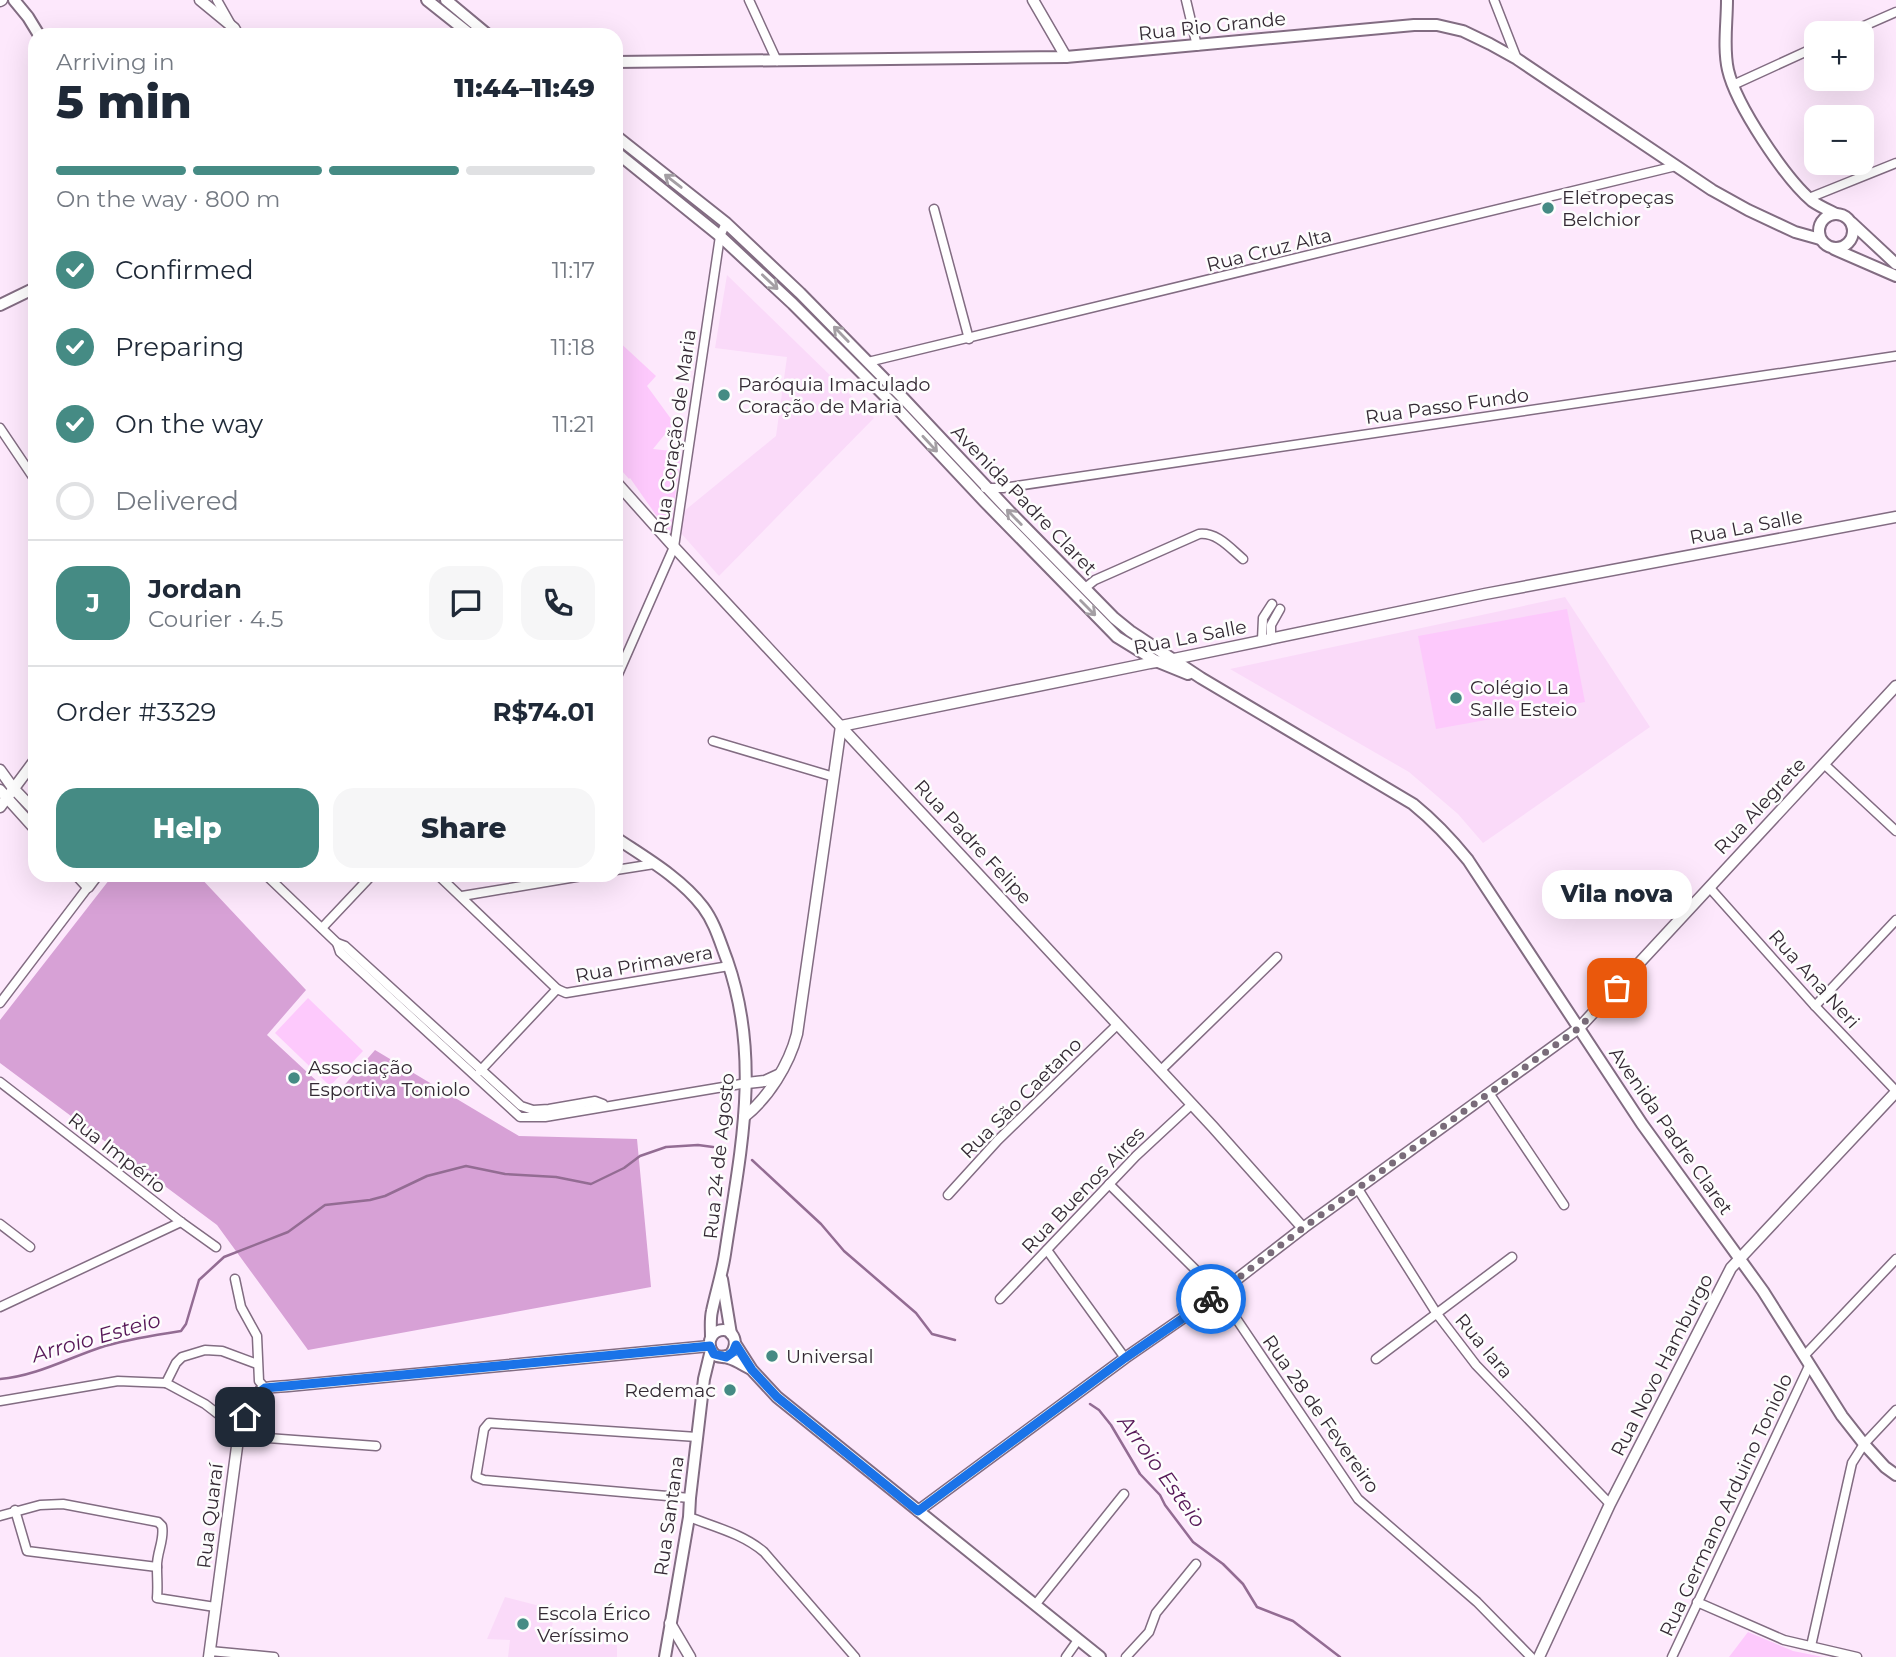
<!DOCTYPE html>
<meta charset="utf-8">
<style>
body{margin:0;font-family:Montserrat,sans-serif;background:#f6f6f7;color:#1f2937;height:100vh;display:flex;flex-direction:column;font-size:26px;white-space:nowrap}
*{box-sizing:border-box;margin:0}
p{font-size:23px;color:#747a83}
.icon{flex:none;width:38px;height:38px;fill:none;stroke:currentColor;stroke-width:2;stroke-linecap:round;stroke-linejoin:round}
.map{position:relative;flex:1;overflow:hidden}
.panel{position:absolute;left:28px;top:28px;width:595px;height:854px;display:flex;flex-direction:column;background:#fff;border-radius:21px;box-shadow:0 7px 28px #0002}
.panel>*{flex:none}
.controls{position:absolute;left:1804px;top:21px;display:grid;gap:14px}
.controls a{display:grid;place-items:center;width:70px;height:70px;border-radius:14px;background:#fff;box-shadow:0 7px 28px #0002;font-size:35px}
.pin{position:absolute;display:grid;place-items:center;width:60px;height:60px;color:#fff;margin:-30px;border-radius:14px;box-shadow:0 4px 10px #0006}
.courier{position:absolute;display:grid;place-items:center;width:70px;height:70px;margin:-35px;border:5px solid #1a73e8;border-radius:50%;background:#fff;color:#222;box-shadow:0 2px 9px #0007}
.bubble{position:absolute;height:49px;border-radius:21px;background:#fff;box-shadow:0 7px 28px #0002;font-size:23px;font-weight:800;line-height:49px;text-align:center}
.head em{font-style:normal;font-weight:800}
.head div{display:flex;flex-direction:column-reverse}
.head{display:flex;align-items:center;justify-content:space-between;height:119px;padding:0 28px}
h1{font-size:46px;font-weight:800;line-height:52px}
.bar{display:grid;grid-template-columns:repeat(4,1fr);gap:10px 7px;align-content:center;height:84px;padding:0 28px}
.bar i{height:9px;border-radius:5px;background:#e0e1e3}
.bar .on{background:#458b84}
.bar p{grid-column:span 4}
.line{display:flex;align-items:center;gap:18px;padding:0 28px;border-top:2px solid #e0e1e3}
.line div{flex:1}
.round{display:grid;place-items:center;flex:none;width:74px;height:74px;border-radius:21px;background:#f6f6f7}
ol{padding:0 28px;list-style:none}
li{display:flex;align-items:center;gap:21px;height:77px}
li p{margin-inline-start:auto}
li .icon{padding:7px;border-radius:50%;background:#458b84;color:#fff;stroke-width:4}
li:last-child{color:#747a83}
li i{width:38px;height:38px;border:4px solid #e0e1e3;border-radius:50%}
.button{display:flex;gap:14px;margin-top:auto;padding:14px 28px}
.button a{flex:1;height:80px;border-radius:21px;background:#458b84;color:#fff;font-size:28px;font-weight:800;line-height:80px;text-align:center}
.button a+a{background:#f6f6f7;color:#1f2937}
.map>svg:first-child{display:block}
</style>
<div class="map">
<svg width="1896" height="1657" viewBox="0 0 1896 1657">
<rect width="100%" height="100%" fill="#fde8fc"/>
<g fill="#fadaf9">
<path d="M727 275 874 418 719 576 680 532 683 512 776 436 787 357 715 348Z"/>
<path d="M1565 597 1650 727 1483 843 1458 814 1409 772 1230 669Z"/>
<path d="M505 1597 555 1610 550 1638 617 1645V1657H508L510 1640 487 1639Z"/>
</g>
<g fill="#fdc9fc">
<path d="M616 339 656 376 647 386 674 423 653 449 681 452 670 535 630 478 629 479 616 464Z"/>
<path d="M1567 609 1585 702 1436 729 1418 636Z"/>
<path d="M308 998 363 1051 330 1086 275 1033Z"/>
<path d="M1748 1632 1793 1651 1823 1657H1729Z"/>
</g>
<path fill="#d7a1d6" d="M113 875H198L306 990 267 1035 334 1097 375 1050 519 1136 637 1139 651 1287 308 1350 217 1225 0 1063V1020Z"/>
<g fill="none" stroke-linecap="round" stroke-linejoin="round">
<g stroke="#936c93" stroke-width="2.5">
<path d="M752 1160 821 1224 844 1251 916 1313 932 1334 955 1340"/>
<path d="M0 1379C37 1376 70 1357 105 1346 130 1339 155 1335 181 1331L186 1324 199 1280 224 1257 288 1232 325 1205 370 1200 385 1196 427 1176 466 1166 505 1174 556 1177 591 1184 624 1168 640 1156 666 1147 698 1145 713 1147"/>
<path d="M1090 1404 1099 1410 1111 1425 1140 1474 1160 1495 1165 1505 1193 1542 1223 1564 1243 1584 1257 1607 1293 1621 1340 1657"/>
</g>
<g stroke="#826c82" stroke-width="11">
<g id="minor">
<path d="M217 0 230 23"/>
<path d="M749 0 777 61"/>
<path d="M1186 0 1197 46"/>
<path d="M1494 0 1517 59"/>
<path d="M1848 33 1896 12"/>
<path d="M1733 85 1816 47"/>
<path d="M1809 198 1896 163"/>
<path d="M934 209 969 339"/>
<path d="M868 362 1676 166"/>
<path d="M0 428 35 480"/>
<path d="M985 488H1003L1896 356"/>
<path d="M1085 588 1095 580 1199 534C1217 532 1230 548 1243 559"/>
<path d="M1271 638V625L1280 609"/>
<path d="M1262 640 1263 618 1272 604"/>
<path d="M616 679 674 547 720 236 726 223"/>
<path d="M713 741 834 777"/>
<path d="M1824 764 1896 831"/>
<path d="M616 870 654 864"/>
<path d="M266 875 337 943 345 946 521 1106 533 1110 549 1109 595 1101 603 1104"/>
<path d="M438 875 557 989"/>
<path d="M1709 887 1815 1006 1896 1091"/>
<path d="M462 896 588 875"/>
<path d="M322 928 372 875"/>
<path d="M337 943 340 952 520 1117H545L747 1083"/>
<path d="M0 1003 88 887"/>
<path d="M1815 1006 1896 920"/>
<path d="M1161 1070 1277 957"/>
<path d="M480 1071 557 989 566 993 729 966"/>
<path d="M0 1082 181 1222 216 1247"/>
<path d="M1489 1093 1564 1205"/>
<path d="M1109 1184 1219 1293 1358 1499 1477 1602 1531 1657"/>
<path d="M1358 1189 1437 1314 1476 1365 1610 1504"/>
<path d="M948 1195 998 1140 1117 1025"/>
<path d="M0 1224 30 1247"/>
<path d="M1047 1250 1125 1358"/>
<path d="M235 1279 241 1307 257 1336 259 1381 265 1388"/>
<path d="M1000 1299 1136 1156 1191 1105"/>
<path d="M0 1307 181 1222"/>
<path d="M1804 1356 1896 1259"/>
<path d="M1376 1359 1512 1257"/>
<path d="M166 1383 176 1363 182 1357 205 1350 222 1351 257 1364"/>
<path d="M0 1401 118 1381 166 1383 205 1404 240 1431"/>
<path d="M238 1439 254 1437 376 1446"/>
<path d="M690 1498 484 1480 476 1477 484 1429 489 1423 697 1437"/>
<path d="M15 1510 27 1551 157 1567"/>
<path d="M0 1516 40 1505 63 1504 158 1522 162 1526C165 1540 156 1553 157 1568 157 1578 158 1587 157 1598L215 1607"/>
<path d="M689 1517C715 1527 743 1534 764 1552L855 1657"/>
<path d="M1697 1602 1784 1640 1857 1657"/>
<path d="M1035 1605 1124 1494"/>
<path d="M1811 1646 1852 1463 1864 1444 1896 1410"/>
<path d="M210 1651 274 1657"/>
<path d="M1066 1657 1078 1640"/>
<path d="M1126 1657 1149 1632 1156 1613 1196 1564"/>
<path d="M1672 1657 1809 1366"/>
</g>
</g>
<g stroke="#826c82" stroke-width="13">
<g id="tertiary">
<path d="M200 0 234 28 238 35"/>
<path d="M1033 0 1066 57"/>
<path d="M0 1 2 0"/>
<path d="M616 482 674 547 1213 1127 1303 1228"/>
<path d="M841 726 1150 663 1174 659 1485 594 1896 517"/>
<path d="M0 770 13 788 35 811"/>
<path d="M0 790 35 829"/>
<path d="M0 807 35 760"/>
<path d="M77 875 88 887 97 875"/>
<path d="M747 1083 765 1081 778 1075"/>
<path d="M744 1117C768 1098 789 1065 797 1034L841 726"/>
<path d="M918 1511 1125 1358 1219 1293 1303 1228 1579 1028 1896 686"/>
<path d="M670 1623 690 1657"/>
<path d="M209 1657 238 1439C241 1425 247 1401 260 1391 266 1386 280 1387 288 1386L710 1346"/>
<path d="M1539 1657 1610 1504 1731 1268 1896 1092"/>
</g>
</g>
<g stroke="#826c82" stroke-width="14">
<g id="secondary">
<path d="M14 0 28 17 39 35"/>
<path d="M427 0 471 35"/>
<path d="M446 0 488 35"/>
<path d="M1727 0C1727 23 1723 48 1728 70 1736 105 1785 178 1812 201 1819 206 1828 210 1836 214"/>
<path d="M616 62 1066 57 1414 25H1437L1463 31 1490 44 1517 59 1712 190 1748 210 1795 232 1820 239"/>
<path d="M616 136 726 223 800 293 903 398 1010 512 1114 618 1130 631 1201 678 1413 804C1434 821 1451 839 1468 860L1642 1124 1763 1291 1842 1416 1864 1444 1885 1467 1896 1475"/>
<path d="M616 152 720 236 793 304 895 406 985 502 1117 637 1156 661 1188 674"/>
<circle cx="1836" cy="231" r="17"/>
<path d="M1852 223 1896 264"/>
<path d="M1834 249 1896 276"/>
<path d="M0 305 35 288"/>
<path d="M616 838C646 858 681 878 703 907 715 923 720 942 727 960 762 1060 740 1153 725 1254 722 1274 716 1292 712 1311 710 1319 711 1329 711 1337"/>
<path d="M722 1279 731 1334"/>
<path d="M736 1345 752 1370 777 1397 1100 1657"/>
<path d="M722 1357 730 1355C741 1343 732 1324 716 1332 707 1338 708 1351 717 1356 720 1357 726 1357 728 1358 736 1360 743 1365 749 1368"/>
<path d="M665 1657 689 1517 690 1498 704 1379 711 1350"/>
</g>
</g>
<use href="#minor" stroke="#fff" stroke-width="8"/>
<use href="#tertiary" stroke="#fff" stroke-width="10"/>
<use href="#secondary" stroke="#fff" stroke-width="10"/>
</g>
<defs><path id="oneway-shaft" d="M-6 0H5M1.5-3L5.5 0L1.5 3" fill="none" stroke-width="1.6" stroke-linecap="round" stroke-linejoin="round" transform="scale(1.75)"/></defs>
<g stroke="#a49fa4">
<use href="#oneway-shaft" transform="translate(673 181) rotate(-142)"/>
<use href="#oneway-shaft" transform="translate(770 282) rotate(43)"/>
<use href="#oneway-shaft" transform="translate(841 334) rotate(-134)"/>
<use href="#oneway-shaft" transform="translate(930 444) rotate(47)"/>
<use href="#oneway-shaft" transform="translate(1014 517) rotate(-134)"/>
<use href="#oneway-shaft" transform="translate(1088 608) rotate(45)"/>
</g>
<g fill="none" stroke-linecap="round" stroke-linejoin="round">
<path stroke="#7a6c7a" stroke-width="7" stroke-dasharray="0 12.6" d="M1211 1299 1303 1228 1579 1028 1617 988"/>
<path stroke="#1a73e8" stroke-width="9" d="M245 1417 257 1394 265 1388 710 1346 714 1354 726 1357 733 1352 736 1345 752 1370 777 1397 918 1511 1125 1358 1211 1299"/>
</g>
<g fill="#458b84" stroke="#fdfdfd" stroke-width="2.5">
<circle cx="1548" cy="208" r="7"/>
<circle cx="724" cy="395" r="7"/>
<circle cx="1456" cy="698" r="7"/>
<circle cx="294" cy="1078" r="7"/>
<circle cx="772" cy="1356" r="7"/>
<circle cx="730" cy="1390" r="7"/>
<circle cx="523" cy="1624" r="7"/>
</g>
<g text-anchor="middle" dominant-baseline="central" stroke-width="5" stroke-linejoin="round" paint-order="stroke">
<g font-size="19" fill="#342a34" stroke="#fdfdfd">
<text transform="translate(1212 26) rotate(-6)">Rua Rio Grande</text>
<text transform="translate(1269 250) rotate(-14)">Rua Cruz Alta</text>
<text transform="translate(1447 406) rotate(-8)">Rua Passo Fundo</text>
<text transform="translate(675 432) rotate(-82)">Rua Coração de Maria</text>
<text transform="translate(1024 500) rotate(46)">Avenida Padre Claret</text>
<text transform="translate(1746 527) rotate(-11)">Rua La Salle</text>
<text transform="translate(1190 637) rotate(-11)">Rua La Salle</text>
<text transform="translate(1760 806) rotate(-47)">Rua Alegrete</text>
<text transform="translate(973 842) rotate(47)">Rua Padre Felipe</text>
<text transform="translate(644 964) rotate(-10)">Rua Primavera</text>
<text transform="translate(1814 979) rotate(48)">Rua Ana Neri</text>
<text transform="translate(1021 1098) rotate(-45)">Rua São Caetano</text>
<text transform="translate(1671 1131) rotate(55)">Avenida Padre Claret</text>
<text transform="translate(117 1153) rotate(38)">Rua Império</text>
<text transform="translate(719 1156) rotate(-84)">Rua 24 de Agosto</text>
<text transform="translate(1083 1190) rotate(-46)">Rua Buenos Aires</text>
<text transform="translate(1484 1346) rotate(50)">Rua Iara</text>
<text transform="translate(1662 1365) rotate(-63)">Rua Novo Hamburgo</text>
<text transform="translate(1321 1414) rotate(55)">Rua 28 de Fevereiro</text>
<text transform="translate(1726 1505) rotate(-65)">Rua Germano Arduino Toniolo</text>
<text transform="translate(210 1516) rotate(-83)">Rua Quaraí</text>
<text transform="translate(669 1516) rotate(-82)">Rua Santana</text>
</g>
<g font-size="19" fill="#342a34" stroke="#fdfdfd" text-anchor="start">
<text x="1562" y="197">Eletropeças<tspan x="1562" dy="22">Belchior</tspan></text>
<text x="738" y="384">Paróquia Imaculado<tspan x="738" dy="22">Coração de Maria</tspan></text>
<text x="1470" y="687">Colégio La<tspan x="1470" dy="22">Salle Esteio</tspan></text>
<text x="308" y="1067">Associação<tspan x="308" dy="22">Esportiva Toniolo</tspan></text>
<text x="786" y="1356">Universal</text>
<text x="716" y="1390" text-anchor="end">Redemac</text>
<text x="537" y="1613">Escola Érico<tspan x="537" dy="22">Veríssimo</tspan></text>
</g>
<g font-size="21" font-style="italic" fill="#561757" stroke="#fdfdfd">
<text transform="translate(96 1337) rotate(-16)">Arroio Esteio</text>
<text transform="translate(1162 1471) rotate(54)">Arroio Esteio</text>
</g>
</g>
</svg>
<div class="controls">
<a>+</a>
<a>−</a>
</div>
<div class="pin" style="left:1617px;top:988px;background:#ea580c"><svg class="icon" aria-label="bag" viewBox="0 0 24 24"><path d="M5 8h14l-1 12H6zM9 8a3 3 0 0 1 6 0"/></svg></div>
<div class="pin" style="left:245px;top:1417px;background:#1f2937"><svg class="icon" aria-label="home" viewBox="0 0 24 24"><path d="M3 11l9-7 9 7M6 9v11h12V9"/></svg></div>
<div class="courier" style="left:1211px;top:1299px"><svg class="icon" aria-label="bike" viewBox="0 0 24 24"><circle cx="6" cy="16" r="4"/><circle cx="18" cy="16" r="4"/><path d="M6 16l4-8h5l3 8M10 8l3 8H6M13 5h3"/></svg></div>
<div class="bubble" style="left:1542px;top:870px;width:150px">Vila nova</div>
<section class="panel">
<div class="head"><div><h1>5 min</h1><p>Arriving in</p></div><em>11:44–11:49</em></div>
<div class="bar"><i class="on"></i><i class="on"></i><i class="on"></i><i></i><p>On the way · 800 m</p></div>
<ol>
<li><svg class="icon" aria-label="check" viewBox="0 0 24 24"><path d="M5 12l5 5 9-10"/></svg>Confirmed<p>11:17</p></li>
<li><svg class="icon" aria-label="check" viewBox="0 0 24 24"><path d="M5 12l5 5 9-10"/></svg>Preparing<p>11:18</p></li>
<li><svg class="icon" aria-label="check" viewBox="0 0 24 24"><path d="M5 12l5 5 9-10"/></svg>On the way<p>11:21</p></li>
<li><i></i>Delivered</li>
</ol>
<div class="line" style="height:126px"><b class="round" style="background:#458b84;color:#fff">J</b><div><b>Jordan</b><p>Courier · 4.5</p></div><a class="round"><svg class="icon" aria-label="chat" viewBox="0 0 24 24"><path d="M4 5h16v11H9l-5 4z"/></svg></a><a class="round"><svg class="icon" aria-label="phone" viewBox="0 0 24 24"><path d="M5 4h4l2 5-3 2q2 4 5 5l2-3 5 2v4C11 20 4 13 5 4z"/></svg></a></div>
<div class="line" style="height:91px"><div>Order #3329</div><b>R$74.01</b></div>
<div class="button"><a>Help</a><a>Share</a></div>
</section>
</div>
